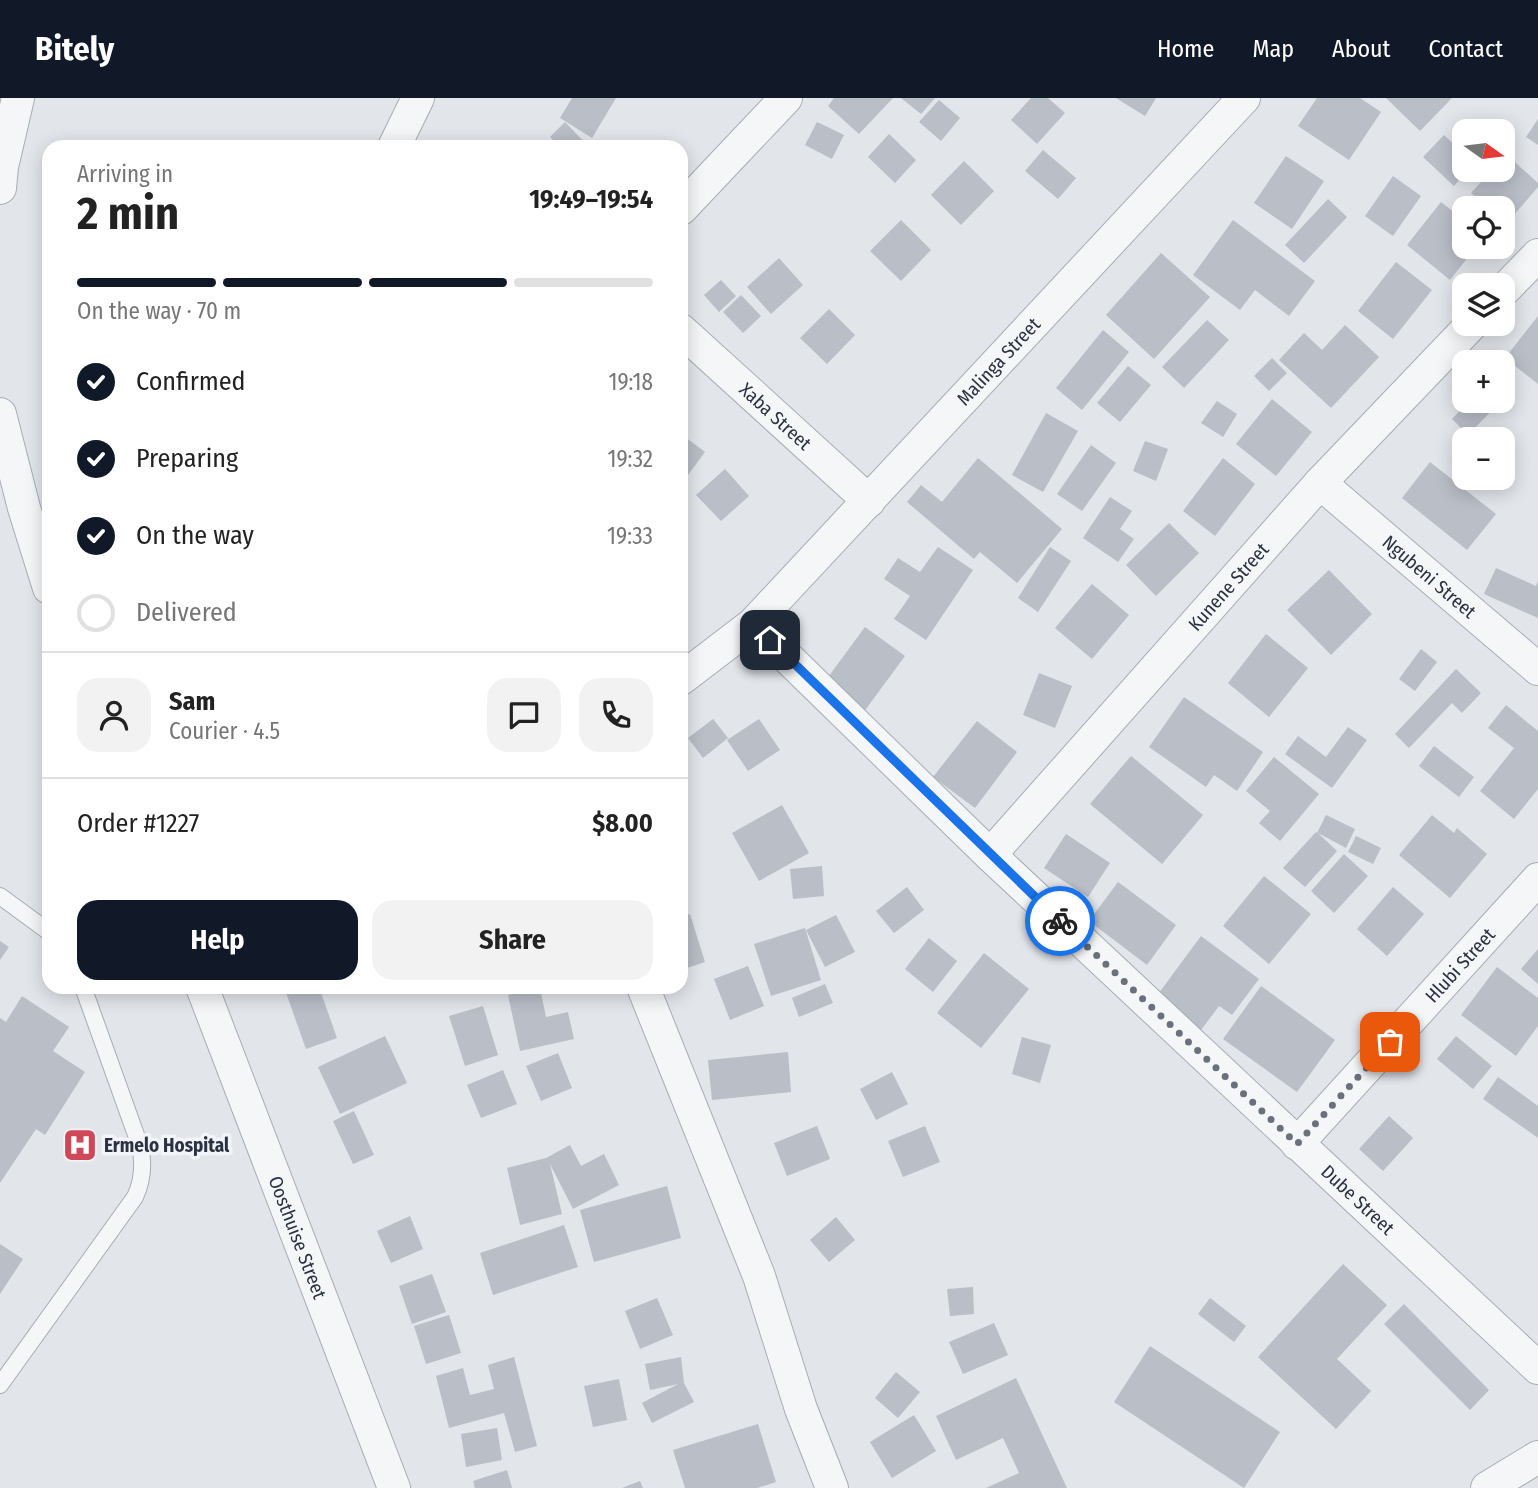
<!DOCTYPE html>
<meta charset="utf-8">
<style>
body{margin:0;font-family:"Fira Sans Condensed",sans-serif;background:#f2f2f2;color:#222;height:100vh;display:flex;flex-direction:column;font-size:26px;white-space:nowrap}
*{box-sizing:border-box;margin:0}
p{font-size:23px;color:#767676}
.icon{flex:none;width:38px;height:38px;fill:none;stroke:currentColor;stroke-width:2;stroke-linecap:round;stroke-linejoin:round}
.map{position:relative;flex:1;overflow:hidden}
.panel{position:absolute;left:42px;top:42px;width:646px;height:854px;display:flex;flex-direction:column;background:#fff;border-radius:21px;box-shadow:0 4px 18px #0003}
.panel>*{flex:none}
.needle{width:46px;rotate:104deg}
.fabs{position:absolute;left:1452px;top:21px;display:grid;gap:14px}
.fabs a{display:grid;place-items:center;width:63px;height:63px;border-radius:14px;background:#fff;box-shadow:0 4px 18px #0003;font-size:35px}
.pin{position:absolute;display:grid;place-items:center;width:60px;height:60px;color:#fff;margin:-30px;border-radius:14px;box-shadow:0 4px 10px #0006}
.courier{position:absolute;display:grid;place-items:center;width:70px;height:70px;margin:-35px;border:5px solid #1a73e8;border-radius:50%;background:#fff;color:#222;box-shadow:0 2px 9px #0007}
.summary em{font-style:normal;font-weight:700}
.summary div{display:flex;flex-direction:column-reverse}
.summary{display:flex;align-items:center;justify-content:space-between;height:119px;padding:0 35px}
h1{font-size:46px;font-weight:700;line-height:52px}
.bar{display:grid;grid-template-columns:repeat(4,1fr);gap:10px 7px;align-content:center;height:84px;padding:0 35px}
.bar i{height:9px;border-radius:5px;background:#e0e0e0}
.bar .on{background:#111827}
.bar p{grid-column:span 4}
.line{display:flex;align-items:center;gap:18px;padding:0 35px;border-top:2px solid #e0e0e0}
.line div{flex:1}
.round{display:grid;place-items:center;flex:none;width:74px;height:74px;border-radius:21px;background:#f2f2f2}
ol{padding:0 35px;list-style:none}
li{display:flex;align-items:center;gap:21px;height:77px}
li p{margin-inline-start:auto}
li .icon{padding:7px;border-radius:50%;background:#111827;color:#fff;stroke-width:4}
li:last-child{color:#767676}
li i{width:38px;height:38px;border:4px solid #e0e0e0;border-radius:50%}
.action{display:flex;gap:14px;margin-top:auto;padding:14px 35px}
.action a{flex:1;height:80px;border-radius:21px;background:#111827;color:#fff;font-size:28px;font-weight:700;line-height:80px;text-align:center}
.action a+a{background:#f2f2f2;color:#222}
header{display:flex;align-items:center;gap:42px;box-sizing:border-box;height:98px;padding:0 35px;background:#111827;color:#fff}
header strong{font-size:33px}
nav{display:flex;gap:38px;margin-inline-start:auto;font-size:24px}
.map>svg:first-child{display:block}
</style>
<header>
<strong>Bitely</strong>
<nav><a>Home</a><a>Map</a><a>About</a><a>Contact</a></nav>
</header>
<div class="map">
<svg width="1538" height="1390" viewBox="0 0 1538 1390">
<rect width="100%" height="100%" fill="#e2e5ea"/>
<g fill="#b9bec7">
<path d="M572 0H616L592 40 560 20Z"/>
<path d="M834 0H893L859 36 828 8Z"/>
<path d="M901 0H935L921 16Z"/>
<path d="M1031 0H1048L1065 15 1037 46 1011 22Z"/>
<path d="M1116 0H1156L1145 18Z"/>
<path d="M1317 0H1360L1381 14 1349 62 1298 28Z"/>
<path d="M1386 0H1452L1420 33Z"/>
<path d="M939 2 960 20 941 43 919 24Z"/>
<path d="M1538 21V47L1526 39Z"/>
<path d="M565 24 589 49H560L550 39Z"/>
<path d="M817 24 844 37 832 61 805 47Z"/>
<path d="M889 36 916 62 895 85 868 59Z"/>
<path d="M1444 37 1465 57V72H1468L1454 88 1423 59Z"/>
<path d="M1043 52 1076 80 1058 101 1025 73Z"/>
<path d="M1506 56 1538 85V89L1506 126 1503 123V110H1489L1471 95 1492 72H1503V59Z"/>
<path d="M1286 58 1324 83 1292 131 1254 105Z"/>
<path d="M964 63 994 93 961 127 931 97Z"/>
<path d="M1393 78 1421 98 1393 138 1365 118Z"/>
<path d="M1328 101 1347 119 1304 165 1285 147Z"/>
<path d="M1441 104 1465 123V149H1476L1450 182 1407 147Z"/>
<path d="M901 122 931 152 901 183 870 153Z"/>
<path d="M1233 122 1315 183 1289 218 1255 192 1240 212 1193 177Z"/>
<path d="M1161 155 1210 199 1154 261 1106 217Z"/>
<path d="M779 160 803 187 771 216 747 189Z"/>
<path d="M1396 164 1432 192 1393 241 1358 213Z"/>
<path d="M721 182 736 198 719 214 704 197Z"/>
<path d="M741 197 761 218 743 235 723 214Z"/>
<path d="M829 211 855 237 827 266 800 240Z"/>
<path d="M1538 218V286L1505 260Z"/>
<path d="M1207 222 1229 242 1184 290 1162 269Z"/>
<path d="M1345 227 1379 259 1331 310 1279 262 1304 235 1322 252Z"/>
<path d="M1103 232 1129 254 1082 312 1056 290Z"/>
<path d="M1272 260 1287 275 1269 293 1254 278Z"/>
<path d="M1128 268 1151 287 1120 324 1097 305Z"/>
<path d="M1503 281 1513 290 1503 301Z"/>
<path d="M1272 301 1312 334 1276 378 1236 346Z"/>
<path d="M1217 303 1237 316 1223 339 1201 325Z"/>
<path d="M1469 303H1501L1468 337 1452 321Z"/>
<path d="M1046 315 1078 333 1043 394 1012 377Z"/>
<path d="M681 336 705 354 682 385 681 384Z"/>
<path d="M1145 343 1168 351 1156 383 1133 373Z"/>
<path d="M1091 347 1116 365 1082 413 1057 396Z"/>
<path d="M978 360 1062 431 1017 485 980 454 974 461 907 404 921 387 942 404Z"/>
<path d="M1223 360 1255 386 1215 438 1183 413Z"/>
<path d="M1430 364 1496 416 1467 452 1402 400Z"/>
<path d="M725 371 749 398 721 423 696 397Z"/>
<path d="M1110 399 1132 413 1120 431 1134 441 1118 464 1083 440Z"/>
<path d="M1169 425 1199 455 1156 498 1126 467Z"/>
<path d="M938 449 973 472 926 542 894 521 910 498 884 481 898 460 920 474Z"/>
<path d="M1050 449 1071 463 1038 514 1018 500Z"/>
<path d="M1496 470 1536 488 1538 483V520L1484 496Z"/>
<path d="M1329 472 1372 516 1331 557 1287 512Z"/>
<path d="M1092 486 1129 517 1092 561 1055 530Z"/>
<path d="M865 529 905 558 863 615 823 586Z"/>
<path d="M1266 536 1308 570 1269 619 1228 585Z"/>
<path d="M1421 551 1437 564 1415 593 1399 581Z"/>
<path d="M1456 571 1481 595 1462 615 1452 605 1409 650 1395 636Z"/>
<path d="M1039 575 1072 588 1055 630 1023 617Z"/>
<path d="M1184 599 1263 654 1237 693 1214 677 1206 689 1149 649Z"/>
<path d="M1506 607 1538 633V691L1514 721 1480 693 1514 650 1488 630Z"/>
<path d="M713 621 728 640 703 660 688 640Z"/>
<path d="M759 621 780 652 748 673 727 642Z"/>
<path d="M977 623 1017 654 975 710 933 679Z"/>
<path d="M1348 629 1367 642 1332 690 1285 656 1298 638 1326 659Z"/>
<path d="M1434 648 1474 679 1459 699 1419 668Z"/>
<path d="M1131 658 1203 717 1162 766 1090 706Z"/>
<path d="M1274 659 1319 696 1280 743 1259 725 1270 713 1246 693Z"/>
<path d="M782 707 809 755 759 783 732 735Z"/>
<path d="M1326 717 1355 731 1346 750 1318 735 1337 753 1305 789 1283 770 1316 734 1317 735Z"/>
<path d="M1432 717 1454 735 1457 730 1487 756 1450 800 1399 757Z"/>
<path d="M1066 736 1110 765 1088 799 1044 770Z"/>
<path d="M1356 738 1381 750 1373 766 1348 754Z"/>
<path d="M1344 756 1368 778 1334 815 1311 793Z"/>
<path d="M822 768 824 798 793 801 790 771Z"/>
<path d="M1264 778 1311 816 1269 866 1223 828Z"/>
<path d="M1118 784 1176 827 1147 867 1089 823Z"/>
<path d="M907 789 924 812 894 835 876 813Z"/>
<path d="M1393 789 1424 816 1387 858 1357 831Z"/>
<path d="M690 816 705 864 681 872V819Z"/>
<path d="M836 817 855 854 825 869 806 832Z"/>
<path d="M805 830 821 882 771 898 754 846Z"/>
<path d="M1201 838 1259 881 1232 917 1219 908 1201 932 1156 899Z"/>
<path d="M929 840 957 863 933 894 905 871Z"/>
<path d="M0 843 9 849 0 862Z"/>
<path d="M1538 851V886L1521 871Z"/>
<path d="M984 855 1029 891 981 950 937 915Z"/>
<path d="M748 868 764 908 730 922 714 881Z"/>
<path d="M1497 869 1538 900V928L1516 958 1461 917Z"/>
<path d="M825 886 833 905 799 919 792 900Z"/>
<path d="M1261 888 1335 942 1297 994 1223 941Z"/>
<path d="M284 889H319L337 940 306 951Z"/>
<path d="M540 890 546 919 568 914 574 941 520 953 508 897Z"/>
<path d="M22 898 69 929 53 953 85 974 45 1037 36 1031 0 1085V920L6 924Z"/>
<path d="M483 908 498 957 465 968 449 918Z"/>
<path d="M385 938 407 985 340 1016 318 969Z"/>
<path d="M1456 938 1492 968 1473 991 1437 961Z"/>
<path d="M1022 939 1051 947 1040 985 1012 976Z"/>
<path d="M788 954 791 994 712 1002 708 962Z"/>
<path d="M558 955 572 990 541 1003 526 968Z"/>
<path d="M503 972 517 1006 481 1020 467 987Z"/>
<path d="M892 974 908 1006 876 1022 860 991Z"/>
<path d="M1498 979 1538 1008V1040L1483 1001Z"/>
<path d="M354 1013 374 1057 353 1066 333 1023Z"/>
<path d="M1389 1018 1413 1040 1383 1073 1359 1051Z"/>
<path d="M817 1028 830 1061 787 1078 774 1045Z"/>
<path d="M925 1028 940 1064 903 1079 888 1043Z"/>
<path d="M570 1047 581 1068 604 1056 619 1087 573 1111 550 1066 562 1116 520 1127 507 1070 546 1060Z"/>
<path d="M667 1088 681 1140 594 1164 580 1112Z"/>
<path d="M410 1118 423 1151 391 1165 377 1133Z"/>
<path d="M836 1119 855 1142 829 1164 810 1142Z"/>
<path d="M564 1127 578 1169 493 1197 480 1155Z"/>
<path d="M0 1146 23 1161 0 1196Z"/>
<path d="M1343 1166 1387 1207 1337 1261 1371 1293 1336 1331 1258 1259Z"/>
<path d="M432 1176 446 1214 412 1226 399 1188Z"/>
<path d="M973 1189 974 1216 950 1218 947 1191Z"/>
<path d="M657 1200 673 1237 640 1251 625 1213Z"/>
<path d="M1210 1200 1246 1228 1234 1244 1198 1216Z"/>
<path d="M1404 1206 1489 1292 1470 1312 1384 1226Z"/>
<path d="M449 1217 461 1255 426 1266 414 1228Z"/>
<path d="M994 1225 1008 1257 963 1276 949 1244Z"/>
<path d="M1150 1248 1280 1334 1244 1390 1114 1304Z"/>
<path d="M514 1259 537 1348 515 1354 504 1315 449 1330 436 1278 463 1270 470 1297 494 1291 488 1267Z"/>
<path d="M681 1259 684 1285 694 1304 652 1325 642 1305 678 1286 650 1292 645 1266Z"/>
<path d="M896 1274 920 1294 898 1320 875 1300Z"/>
<path d="M1016 1280 1067 1390H986L1019 1375 1003 1340 956 1362 936 1318Z"/>
<path d="M619 1281 627 1322 593 1329 584 1288Z"/>
<path d="M914 1317 936 1353 892 1380 870 1344Z"/>
<path d="M758 1326 776 1384 757 1390H685L673 1352Z"/>
<path d="M497 1330 502 1362 466 1369 461 1336Z"/>
<path d="M507 1372 512 1390H475L473 1383Z"/>
<path d="M640 1383 643 1390H622Z"/>
</g>
<g fill="none" stroke-linecap="round" stroke-linejoin="round">
<g stroke="#a7acb4" stroke-width="18">
<g id="lane">
<path d="M0 798 49 834"/>
<path d="M0 1287 135 1099C143 1082 144 1066 140 1048L83 889"/>
</g>
</g>
<g stroke="#a7acb4" stroke-width="34">
<g id="street">
<path d="M394 49 418 0"/>
<path d="M0 90 2 69 18 0"/>
<path d="M681 111 786 0"/>
<path d="M1503 193 1538 157"/>
<path id="s1" d="M681 232 869 403"/>
<path d="M0 316 24 410 49 490"/>
<path id="s2" d="M1320 385 1538 571"/>
<path id="s3" d="M753 526 990 757 1538 1270"/>
<path id="s4" d="M681 581 753 526 1244 0"/>
<path id="s5" d="M990 757 1320 385 1472 226"/>
<path id="s6" d="M202 889 394 1390"/>
<path d="M643 889 759 1178 801 1311 832 1390"/>
<path id="s7" d="M1297 1046 1538 781"/>
<path d="M1487 1390 1538 1359"/>
</g>
</g>
<use href="#lane" stroke="#f5f6f8" stroke-width="16"/>
<use href="#street" stroke="#f5f6f8" stroke-width="32"/>
</g>
<g fill="none" stroke-linecap="round" stroke-linejoin="round">
<path stroke="#6a717d" stroke-width="7" stroke-dasharray="0 12.6" d="M1060 823 1297 1046 1390 944"/>
<path stroke="#1a73e8" stroke-width="9" d="M770 542 1060 823"/>
</g>
<defs>
<g id="hospital-square" transform="scale(1.75)"><rect x="-9" y="-9" width="18" height="18" rx="4" fill="#ce4858" stroke="#f1f4f8"/><path d="M-5-5h3v3.5h4V-5h3V5h-3V1.5h-4V5h-3Z" fill="#fff"/></g>
</defs>
<g fill-rule="evenodd">
<use href="#hospital-square" x="80" y="1047"/>
</g>
<g text-anchor="middle" dominant-baseline="central" stroke-width="7" stroke-linejoin="round" paint-order="stroke">
<g font-size="19" fill="#2a3242" stroke="#f1f4f8">
<text stroke="none"><textPath href="#s4" startOffset="450">Malinga Street</textPath></text>
<text stroke="none"><textPath href="#s1" startOffset="128">Xaba Street</textPath></text>
<text stroke="none"><textPath href="#s2" startOffset="144">Ngubeni Street</textPath></text>
<text stroke="none"><textPath href="#s5" startOffset="359">Kunene Street</textPath></text>
<text stroke="none"><textPath href="#s7" startOffset="242">Hlubi Street</textPath></text>
<text stroke="none"><textPath href="#s3" startOffset="835">Dube Street</textPath></text>
<text stroke="none"><textPath href="#s6" startOffset="268">Oosthuise Street</textPath></text>
</g>
<g font-size="19" font-weight="bold" fill="#2a3242" stroke="#f1f4f8" text-anchor="start">
<text x="104" y="1047">Ermelo Hospital</text>
</g>
</g>
</svg>
<div class="fabs">
<a><svg class="needle" viewBox="-14 -14 28 28"><path d="M0-13l5 13h-10z" fill="#e53935"/><path d="M0 13l5-13h-10z" fill="#767676"/></svg></a>
<a><svg class="icon" aria-label="locate" viewBox="0 0 24 24"><circle cx="12" cy="12" r="6"/><path d="M12 2v4M12 18v4M2 12h4M18 12h4"/></svg></a>
<a><svg class="icon" aria-label="layers" viewBox="0 0 24 24"><path d="M12 4l9 5-9 5-9-5zM3 14l9 5 9-5"/></svg></a>
<a>+</a>
<a>−</a>
</div>
<div class="pin" style="left:1390px;top:944px;background:#ea580c"><svg class="icon" aria-label="bag" viewBox="0 0 24 24"><path d="M5 8h14l-1 12H6zM9 8a3 3 0 0 1 6 0"/></svg></div>
<div class="pin" style="left:770px;top:542px;background:#1f2937"><svg class="icon" aria-label="home" viewBox="0 0 24 24"><path d="M3 11l9-7 9 7M6 9v11h12V9"/></svg></div>
<div class="courier" style="left:1060px;top:823px"><svg class="icon" aria-label="bike" viewBox="0 0 24 24"><circle cx="6" cy="16" r="4"/><circle cx="18" cy="16" r="4"/><path d="M6 16l4-8h5l3 8M10 8l3 8H6M13 5h3"/></svg></div>
<section class="panel">
<div class="summary"><div><h1>2 min</h1><p>Arriving in</p></div><em>19:49–19:54</em></div>
<div class="bar"><i class="on"></i><i class="on"></i><i class="on"></i><i></i><p>On the way · 70 m</p></div>
<ol>
<li><svg class="icon" aria-label="check" viewBox="0 0 24 24"><path d="M5 12l5 5 9-10"/></svg>Confirmed<p>19:18</p></li>
<li><svg class="icon" aria-label="check" viewBox="0 0 24 24"><path d="M5 12l5 5 9-10"/></svg>Preparing<p>19:32</p></li>
<li><svg class="icon" aria-label="check" viewBox="0 0 24 24"><path d="M5 12l5 5 9-10"/></svg>On the way<p>19:33</p></li>
<li><i></i>Delivered</li>
</ol>
<div class="line" style="height:126px"><a class="round"><svg class="icon" aria-label="person" viewBox="0 0 24 24"><circle cx="12" cy="8" r="4"/><path d="M4 21q1-7 8-7t8 7"/></svg></a><div><b>Sam</b><p>Courier · 4.5</p></div><a class="round"><svg class="icon" aria-label="chat" viewBox="0 0 24 24"><path d="M4 5h16v11H9l-5 4z"/></svg></a><a class="round"><svg class="icon" aria-label="phone" viewBox="0 0 24 24"><path d="M5 4h4l2 5-3 2q2 4 5 5l2-3 5 2v4C11 20 4 13 5 4z"/></svg></a></div>
<div class="line" style="height:91px"><div>Order #1227</div><b>$8.00</b></div>
<div class="action"><a>Help</a><a>Share</a></div>
</section>
</div>
